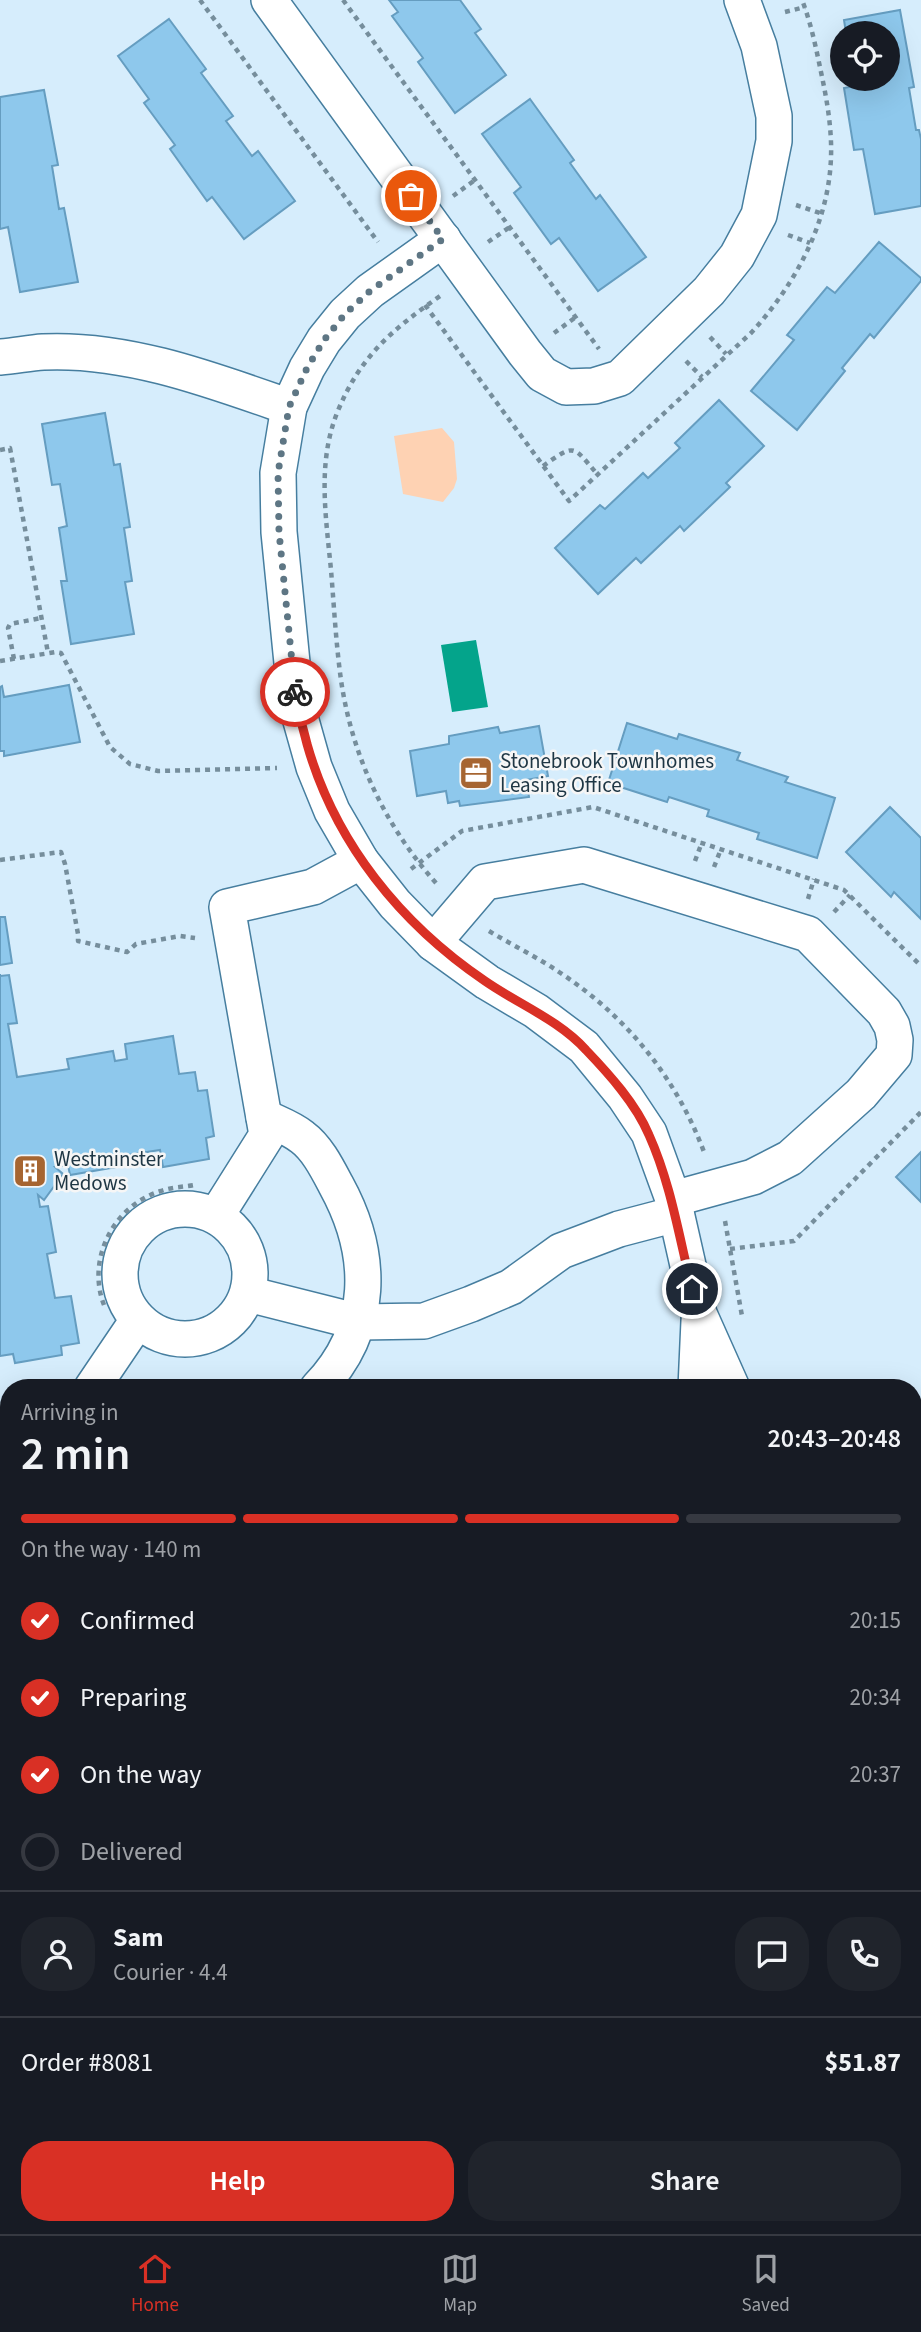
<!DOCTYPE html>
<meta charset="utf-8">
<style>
body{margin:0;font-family:"Source Sans 3",sans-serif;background:#20242c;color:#f1f3f6;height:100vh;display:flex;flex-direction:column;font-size:26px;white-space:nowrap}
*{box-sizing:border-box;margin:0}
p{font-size:23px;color:#9ea1a6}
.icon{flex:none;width:38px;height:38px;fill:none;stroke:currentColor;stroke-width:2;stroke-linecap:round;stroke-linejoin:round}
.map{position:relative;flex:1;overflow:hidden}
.panel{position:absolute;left:0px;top:1379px;width:922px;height:856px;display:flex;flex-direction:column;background:#171b24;border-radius:28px 28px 0 0;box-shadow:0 7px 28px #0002}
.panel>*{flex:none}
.buttons{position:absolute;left:830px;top:21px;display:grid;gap:14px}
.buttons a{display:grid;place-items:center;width:70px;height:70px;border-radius:50%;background:#171b24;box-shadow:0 7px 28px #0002;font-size:35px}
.pin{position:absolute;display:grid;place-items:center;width:60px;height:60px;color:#fff;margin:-30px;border:4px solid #fff;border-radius:50%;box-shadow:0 2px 7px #0007}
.courier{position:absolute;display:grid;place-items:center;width:70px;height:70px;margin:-35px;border:5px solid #d93025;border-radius:50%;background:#fff;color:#222;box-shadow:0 2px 9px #0007}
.overview em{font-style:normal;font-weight:600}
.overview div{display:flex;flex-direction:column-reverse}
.overview{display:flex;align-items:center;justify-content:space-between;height:119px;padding:0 21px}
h1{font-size:46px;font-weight:600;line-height:52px}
.bar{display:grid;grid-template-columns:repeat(4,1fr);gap:10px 7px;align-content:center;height:84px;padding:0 21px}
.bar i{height:9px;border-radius:5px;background:#363941}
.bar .on{background:#d93025}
.bar p{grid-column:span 4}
.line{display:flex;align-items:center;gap:18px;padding:0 21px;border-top:2px solid #363941}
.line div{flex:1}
.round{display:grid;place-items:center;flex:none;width:74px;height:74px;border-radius:28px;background:#20242c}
ol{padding:0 21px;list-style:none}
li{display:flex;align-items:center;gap:21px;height:77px}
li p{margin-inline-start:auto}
li .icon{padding:7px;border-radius:50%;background:#d93025;color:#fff;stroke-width:4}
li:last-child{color:#9ea1a6}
li i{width:38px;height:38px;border:4px solid #363941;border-radius:50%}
.primary-button{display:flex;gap:14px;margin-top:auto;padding:14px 21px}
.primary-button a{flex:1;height:80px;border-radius:28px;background:#d93025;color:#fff;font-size:28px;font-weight:600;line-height:80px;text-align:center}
.primary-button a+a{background:#20242c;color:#f1f3f6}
.tabs{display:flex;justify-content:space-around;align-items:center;height:98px;border-top:2px solid #363941;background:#171b24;font-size:19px;color:#9ea1a6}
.tabs a{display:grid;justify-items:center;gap:4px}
.tabs .on{color:#d93025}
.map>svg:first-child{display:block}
</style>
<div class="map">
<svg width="921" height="2234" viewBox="0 0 921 2234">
<rect width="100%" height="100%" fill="#d6edfc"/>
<path fill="#fed2b3" d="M442 428 454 442 457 479 454 488 443 502 403 494 394 436Z"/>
<path fill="#04a48b" d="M476 640 488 707 452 712 441 645Z"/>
<g fill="#8ec8ec" stroke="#659dc0" stroke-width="2">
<path d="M389 0H460L481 29 475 33 506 75 455 113 418 62 423 58 392 16 398 12Z"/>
<path d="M900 10 914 87 909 88 916 130H919L921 139V206L875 214 863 149 854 150 844 88 855 86 854 79H887V33H846L844 20Z"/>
<path d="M169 19 206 69 201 73 233 116 226 121 252 156 258 151 295 201 244 239 212 197 207 201 170 149 175 145 144 103 149 99 118 56Z"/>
<path d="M44 90 58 165 52 166 59 209 64 208 78 282 20 292 8 227 0 229V97Z"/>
<path d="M530 99 574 160 570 163 596 199 600 195 646 257 598 291 559 238 551 244 514 193 521 187 482 134Z"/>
<path d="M879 242 921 278V281L874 338 870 334 842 368 845 371 797 430 751 391 794 340 787 335 827 287 835 293Z"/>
<path d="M719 400 764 446 726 483 730 487 684 531 680 526 641 563 636 558 598 594 555 548 600 505 605 509 643 473 648 478 680 448 675 443Z"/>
<path d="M105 413 114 465 120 464 130 527 124 528 132 581 125 582 134 634 71 644 61 581H67L59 528 67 526 60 484 52 485 42 424Z"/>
<path d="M69 685 80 742 4 756V751H0V687L2 686 4 697Z"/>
<path d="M627 723 677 739 679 734 740 753 737 760 788 777 785 782 835 798 817 858 757 839 759 833 707 816 709 810 669 797 667 802 608 783Z"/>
<path d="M539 726 548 776 526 780 529 797 460 806 459 801 448 803 446 791 417 796 410 751 449 744V736L498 727 500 733Z"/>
<path d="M890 807 921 838V919L894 892 891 897 846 852Z"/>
<path d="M0 917H5L12 963 0 965Z"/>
<path d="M0 974V976L9 975 17 1023 8 1024 17 1077 69 1069 67 1059 113 1051 115 1061 127 1059 125 1044 173 1036 179 1074 195 1072 198 1091 207 1090 214 1136 206 1138 209 1159 163 1167 160 1150 115 1157 117 1167 70 1175 68 1165 55 1167 63 1174 44 1200 38 1195 40 1207 48 1206 56 1252 47 1254 55 1298 71 1296 79 1343 61 1346 62 1355 15 1363 13 1354 0 1356Z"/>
<path d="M921 1152V1202L896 1177Z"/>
<path d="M9 1904V1964L0 1965V1905Z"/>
<path d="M921 2077V2175H918L914 2150V2078Z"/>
</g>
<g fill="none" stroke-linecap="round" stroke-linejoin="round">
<g stroke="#467e9f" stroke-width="38">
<g id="minor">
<path d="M269 0 525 353 542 374 566 387 594 386 620 378 709 291 737 256 759 215 774 141V116L759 46 742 0"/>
<path d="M443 239 370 291 345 314 324 340 307 368 289 407 278 473 279 532 296 703 314 767 332 811 361 861 395 904 433 943 487 982 536 1011 584 1047 625 1097 649 1133 673 1199 699 1314 732 1388"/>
<path d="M0 357C14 356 29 353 43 352 127 348 212 380 289 407"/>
<path d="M433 943 485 882 584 865 808 934 884 1012 892 1026 895 1040 894 1055 861 1094 790 1158 753 1177 673 1199"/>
<path d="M264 1117C276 1123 291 1128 302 1137 317 1148 327 1168 336 1185 374 1254 375 1329 318 1388"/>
<circle cx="185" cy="1274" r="65"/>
<path d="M216 1216 267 1135 227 907 313 887 361 861"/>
<path d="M248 1294 359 1322 424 1321 471 1304 511 1287 561 1251 619 1229 676 1214"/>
<path d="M92 1388 138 1320"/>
<path d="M696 1388 699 1321"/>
</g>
</g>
<g stroke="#467e9f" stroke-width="41">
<g id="major">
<path d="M914 1611 921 1609"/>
<path d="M0 1775 9 1773"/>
</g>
</g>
<g stroke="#768e9c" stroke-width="4.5" stroke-dasharray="5 5" stroke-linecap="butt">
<path d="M200 0 378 242"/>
<path d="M343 0 599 349"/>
<path d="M785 12 805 7"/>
<path d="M453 196 475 180"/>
<path d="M796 205 820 213"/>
<path d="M788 235 810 243"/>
<path d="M488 242 510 227"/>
<path d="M425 305 569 501 751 333C795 285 829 223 831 157 832 129 827 100 821 72 816 48 811 23 802 0"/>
<path d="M554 333 576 317"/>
<path d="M710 337 726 354"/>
<path d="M686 361 702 377"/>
<path d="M0 450 10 448 48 653"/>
<path d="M543 466C576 443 572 445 598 475"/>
<path d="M14 659 8 628 10 624 41 618"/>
<path d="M0 661 56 652 61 653 110 747 130 764 158 771 277 768"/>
<path d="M0 860 61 852 65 864 78 934V941L127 952 136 944 180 936 195 938"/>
<path d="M695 861 702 842"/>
<path d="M714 867 721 849"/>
<path d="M411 869 462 831 593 807 844 890 921 966"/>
<path d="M436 883C385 826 352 756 341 680 336 644 334 606 331 570 326 517 317 464 337 413 360 356 392 330 440 296"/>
<path d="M808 899 814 879"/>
<path d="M834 912 850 895"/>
<path d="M489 931C512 945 537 957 559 972 626 1016 676 1077 704 1152"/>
<path d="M725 1221 742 1316"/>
<path d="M730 1249 794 1241 921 1112"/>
<path d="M104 1305C86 1259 114 1205 161 1191 172 1187 183 1187 194 1185"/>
</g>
<use href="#minor" stroke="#fff" stroke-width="35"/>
<use href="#major" stroke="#fff" stroke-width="38"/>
</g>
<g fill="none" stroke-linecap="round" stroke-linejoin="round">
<path stroke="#5e7684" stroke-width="7" stroke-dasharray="0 12.6" d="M295 692 279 532 278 473 289 407 307 368 324 340 345 314 370 291 443 239 411 196"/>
<path stroke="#d93025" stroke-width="9" d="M295 692C297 710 303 727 307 744 335 843 401 924 485 981 518 1004 559 1020 586 1050 609 1074 636 1104 649 1135 671 1184 679 1237 692 1289"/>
</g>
<defs>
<g id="office-square" transform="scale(1.75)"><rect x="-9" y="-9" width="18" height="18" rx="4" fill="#a66531" stroke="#f6f6f6"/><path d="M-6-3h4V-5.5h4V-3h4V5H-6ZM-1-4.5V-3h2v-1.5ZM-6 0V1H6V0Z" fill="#fff"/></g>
<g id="building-square" transform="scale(1.75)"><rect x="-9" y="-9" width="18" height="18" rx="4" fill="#a66531" stroke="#f6f6f6"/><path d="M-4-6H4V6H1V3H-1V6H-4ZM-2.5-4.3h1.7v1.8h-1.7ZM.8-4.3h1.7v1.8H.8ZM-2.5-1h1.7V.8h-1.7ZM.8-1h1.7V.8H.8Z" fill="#fff"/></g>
</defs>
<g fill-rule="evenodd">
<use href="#office-square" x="476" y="773"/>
<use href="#building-square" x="30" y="1171"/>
</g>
<g text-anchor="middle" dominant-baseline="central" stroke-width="5" stroke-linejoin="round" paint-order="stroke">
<g font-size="21" fill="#1e3644" stroke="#f6f6f6" text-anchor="start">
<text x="500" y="761">Stonebrook Townhomes<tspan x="500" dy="24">Leasing Office</tspan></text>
<text x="54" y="1159">Westminster<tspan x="54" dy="24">Medows</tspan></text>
</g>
</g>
</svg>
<div class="buttons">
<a><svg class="icon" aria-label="locate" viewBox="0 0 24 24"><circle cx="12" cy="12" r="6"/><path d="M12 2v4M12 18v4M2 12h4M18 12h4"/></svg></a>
</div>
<div class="pin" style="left:411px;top:196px;background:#ea580c"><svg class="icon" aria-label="bag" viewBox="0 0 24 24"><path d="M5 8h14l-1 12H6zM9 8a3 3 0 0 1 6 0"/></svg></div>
<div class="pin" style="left:692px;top:1289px;background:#1f2937"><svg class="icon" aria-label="home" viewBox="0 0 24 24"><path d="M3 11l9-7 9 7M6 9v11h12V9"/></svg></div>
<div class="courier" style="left:295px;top:692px"><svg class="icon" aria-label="bike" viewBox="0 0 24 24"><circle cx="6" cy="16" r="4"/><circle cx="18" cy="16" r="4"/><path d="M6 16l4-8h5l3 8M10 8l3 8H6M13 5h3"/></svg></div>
<section class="panel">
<div class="overview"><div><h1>2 min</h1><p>Arriving in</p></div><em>20:43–20:48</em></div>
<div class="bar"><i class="on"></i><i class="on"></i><i class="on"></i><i></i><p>On the way · 140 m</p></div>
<ol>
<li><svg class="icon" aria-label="check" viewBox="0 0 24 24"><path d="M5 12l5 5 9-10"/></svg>Confirmed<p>20:15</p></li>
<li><svg class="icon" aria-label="check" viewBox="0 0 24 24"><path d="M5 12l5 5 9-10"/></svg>Preparing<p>20:34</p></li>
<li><svg class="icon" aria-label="check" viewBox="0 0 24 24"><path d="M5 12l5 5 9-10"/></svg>On the way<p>20:37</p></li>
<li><i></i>Delivered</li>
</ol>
<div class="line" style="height:126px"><a class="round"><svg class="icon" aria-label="person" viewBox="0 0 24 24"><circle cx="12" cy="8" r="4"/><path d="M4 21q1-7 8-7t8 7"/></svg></a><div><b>Sam</b><p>Courier · 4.4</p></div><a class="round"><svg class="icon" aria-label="chat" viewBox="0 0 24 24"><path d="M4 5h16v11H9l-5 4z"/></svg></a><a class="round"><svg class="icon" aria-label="phone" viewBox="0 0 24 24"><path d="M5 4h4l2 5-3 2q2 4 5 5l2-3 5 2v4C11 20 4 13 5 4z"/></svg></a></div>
<div class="line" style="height:91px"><div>Order #8081</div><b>$51.87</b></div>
<div class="primary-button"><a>Help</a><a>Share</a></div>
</section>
</div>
<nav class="tabs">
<a class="on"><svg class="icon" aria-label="home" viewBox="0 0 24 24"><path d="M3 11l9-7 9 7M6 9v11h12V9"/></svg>Home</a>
<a><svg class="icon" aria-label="map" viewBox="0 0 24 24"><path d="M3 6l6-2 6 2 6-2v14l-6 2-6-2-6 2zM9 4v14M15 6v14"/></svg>Map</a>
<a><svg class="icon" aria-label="saved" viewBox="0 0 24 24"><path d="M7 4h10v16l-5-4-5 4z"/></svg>Saved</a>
</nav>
